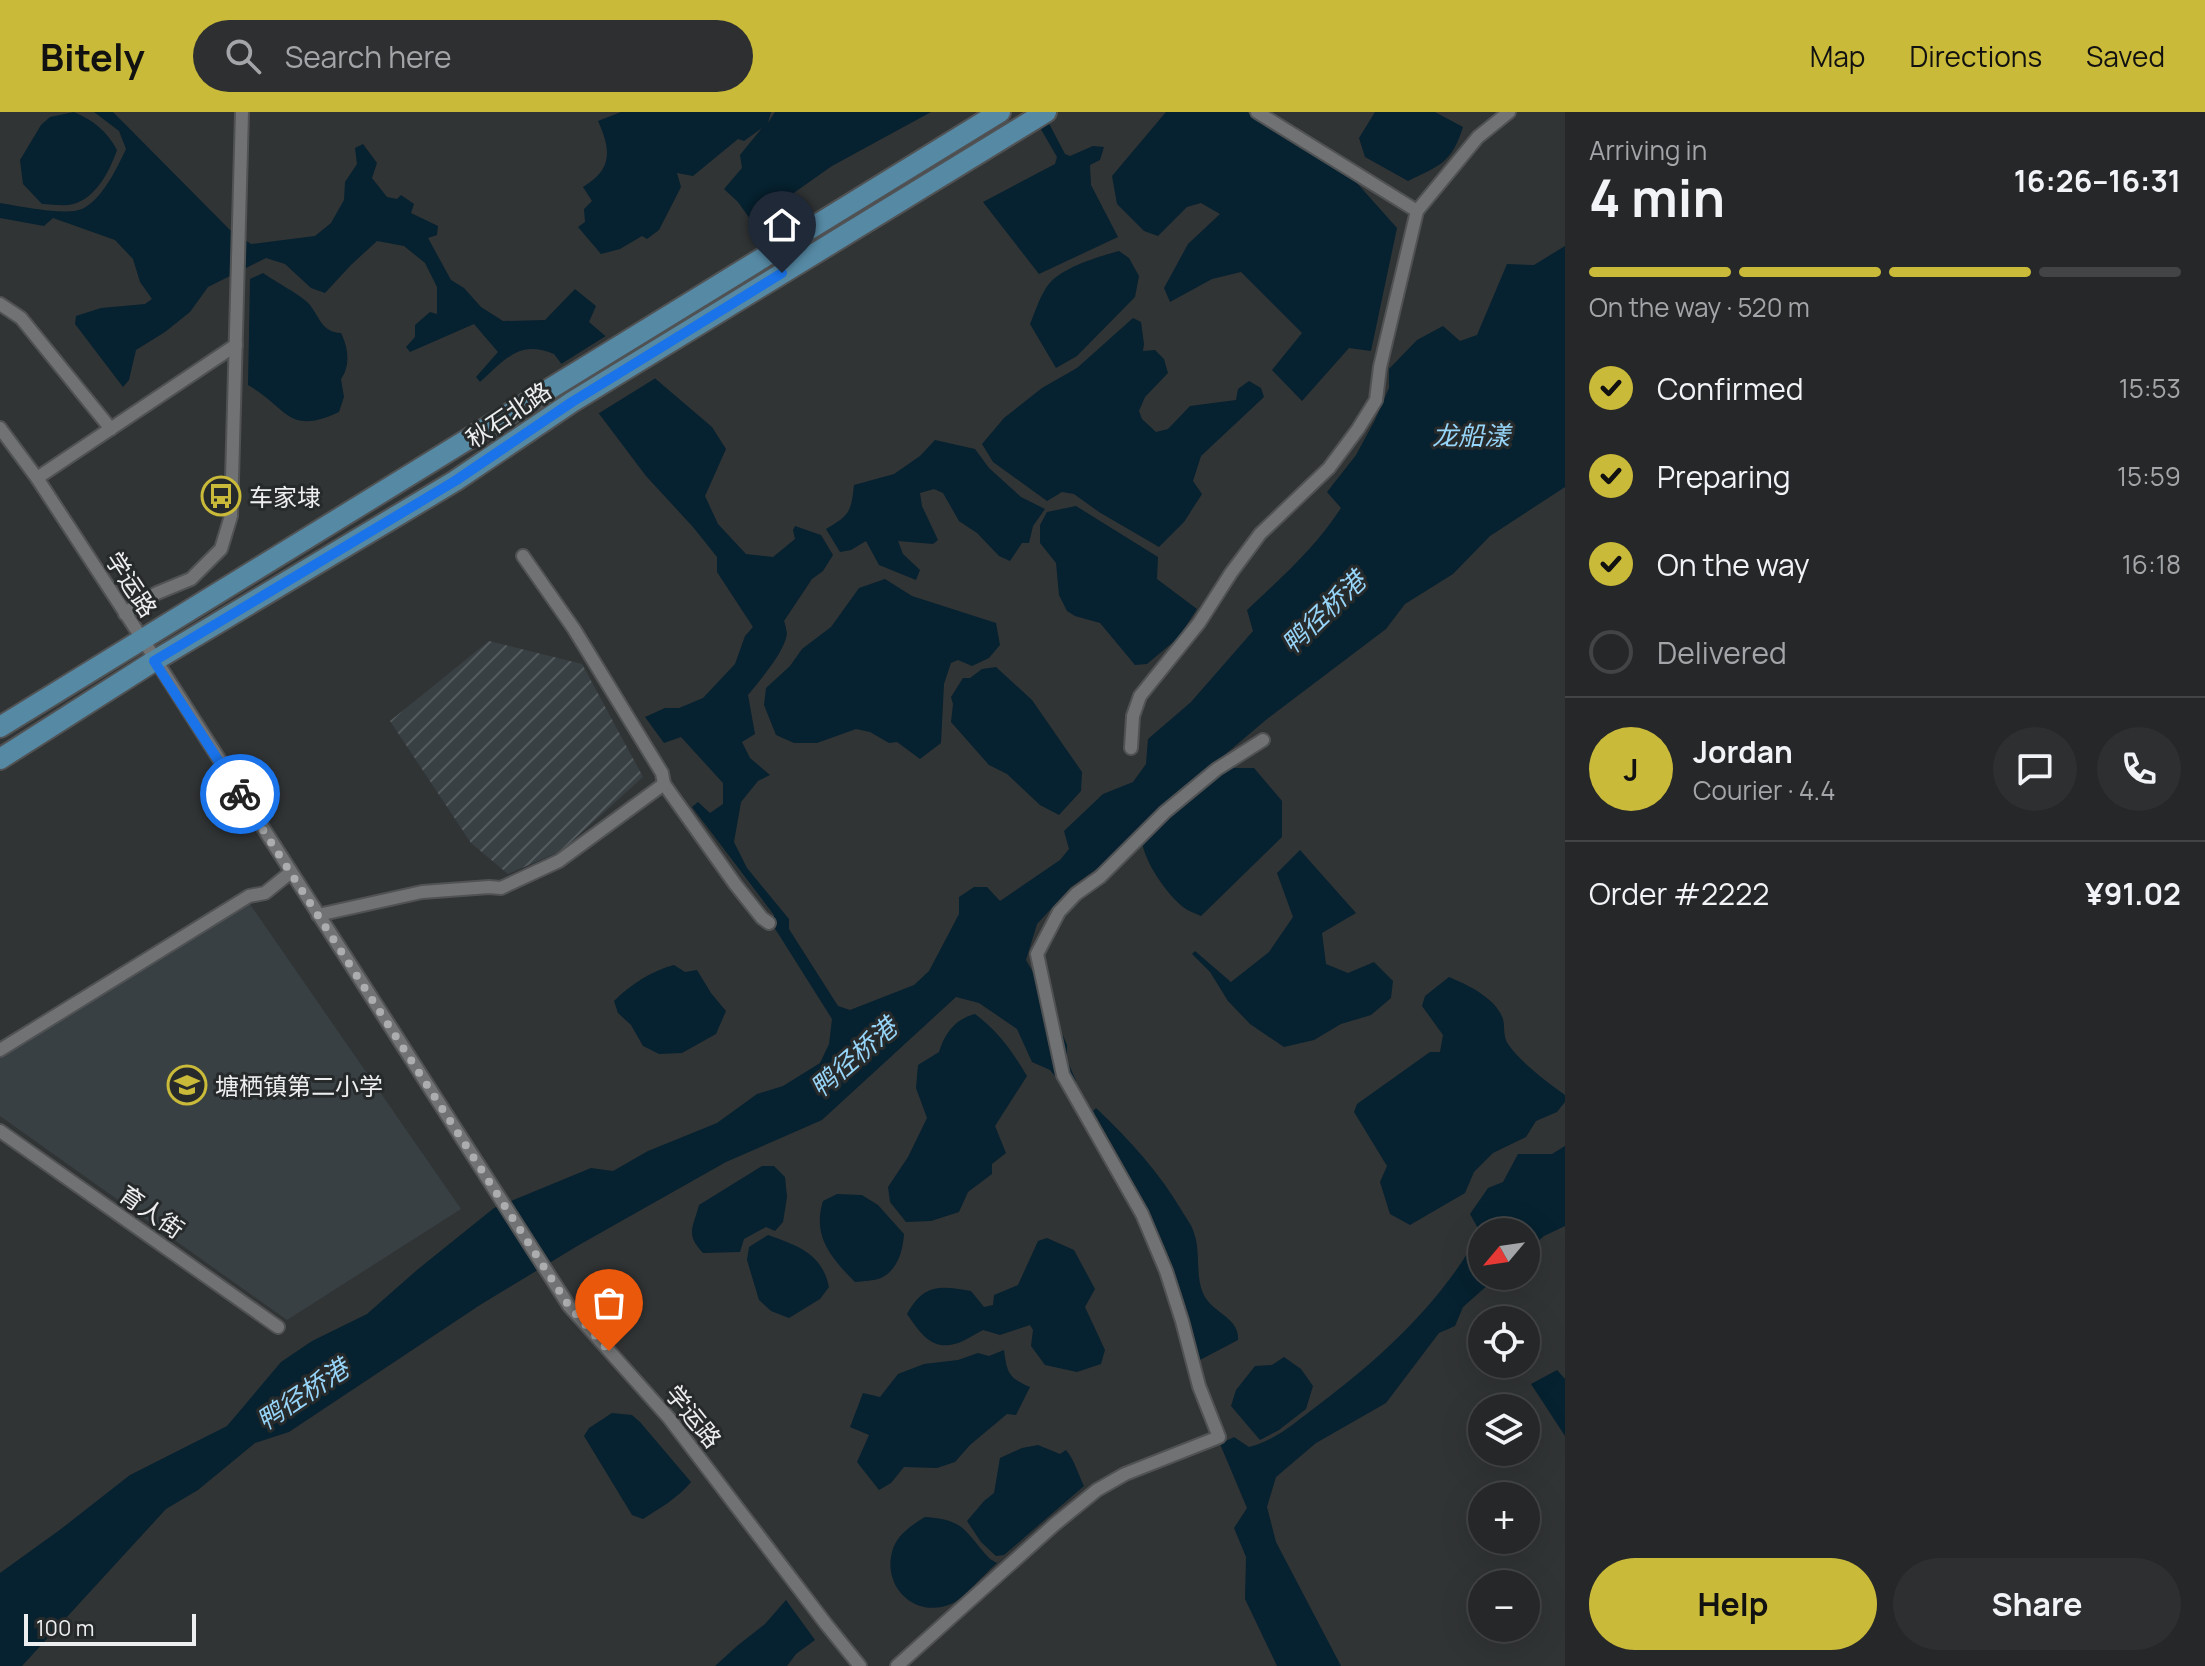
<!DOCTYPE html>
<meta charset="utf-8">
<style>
body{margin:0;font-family:Manrope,"Noto Sans SC",sans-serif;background:#2d2f30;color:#f1f3f6;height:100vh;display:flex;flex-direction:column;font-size:30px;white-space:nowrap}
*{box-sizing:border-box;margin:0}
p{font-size:26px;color:#a3a5a8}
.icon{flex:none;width:44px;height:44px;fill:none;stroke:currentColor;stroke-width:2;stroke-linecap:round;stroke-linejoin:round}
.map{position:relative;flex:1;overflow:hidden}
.drawer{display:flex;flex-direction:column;background:#252728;width:640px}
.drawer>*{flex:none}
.needle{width:52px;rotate:241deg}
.tools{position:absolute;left:1468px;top:1106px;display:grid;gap:16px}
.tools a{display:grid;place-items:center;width:72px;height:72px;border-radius:50%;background:#252728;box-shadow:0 8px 32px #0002,0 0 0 2px #424445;font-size:40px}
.scale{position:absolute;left:24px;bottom:20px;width:172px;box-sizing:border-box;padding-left:8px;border:4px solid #edeeef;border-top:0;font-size:22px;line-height:28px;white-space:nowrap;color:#edeeef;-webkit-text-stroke:6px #272a2b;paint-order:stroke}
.pin{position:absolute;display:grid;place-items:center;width:68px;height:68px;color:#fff;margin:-82px -34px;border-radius:50% 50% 50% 0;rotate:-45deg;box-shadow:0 0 8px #0007}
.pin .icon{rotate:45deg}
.courier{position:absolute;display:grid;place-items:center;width:80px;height:80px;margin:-40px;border:6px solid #1a73e8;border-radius:50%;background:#fff;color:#222;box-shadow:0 2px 10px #0007}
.headline em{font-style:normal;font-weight:700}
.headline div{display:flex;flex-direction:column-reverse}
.headline{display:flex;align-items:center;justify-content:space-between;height:136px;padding:0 24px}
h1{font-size:52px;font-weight:700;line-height:60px}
.bar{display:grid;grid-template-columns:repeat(4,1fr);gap:12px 8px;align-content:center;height:96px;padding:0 24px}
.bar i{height:10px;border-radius:6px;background:#424445}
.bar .active{background:#caba39}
.bar p{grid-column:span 4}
.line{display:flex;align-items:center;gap:20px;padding:0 24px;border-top:2px solid #424445}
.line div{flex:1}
.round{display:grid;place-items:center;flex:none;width:84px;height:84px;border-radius:42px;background:#2d2f30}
ol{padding:0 24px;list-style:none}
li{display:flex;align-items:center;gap:24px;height:88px}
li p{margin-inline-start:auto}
li .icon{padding:8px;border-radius:50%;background:#caba39;color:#111;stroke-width:4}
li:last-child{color:#a3a5a8}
li i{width:44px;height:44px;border:4px solid #424445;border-radius:50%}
.cta{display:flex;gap:16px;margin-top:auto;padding:16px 24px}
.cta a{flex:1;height:92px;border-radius:48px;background:#caba39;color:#111;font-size:32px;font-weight:700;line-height:92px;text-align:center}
.cta a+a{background:#2d2f30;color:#f1f3f6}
header{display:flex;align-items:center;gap:48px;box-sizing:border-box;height:112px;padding:0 40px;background:#caba39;color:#111}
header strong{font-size:38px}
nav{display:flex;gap:44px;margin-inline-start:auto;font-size:28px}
.search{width:560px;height:72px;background:#2d2f30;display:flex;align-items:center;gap:20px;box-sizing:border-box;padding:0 28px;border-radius:44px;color:#a3a5a8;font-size:30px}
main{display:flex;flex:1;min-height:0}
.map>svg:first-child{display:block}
</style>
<header>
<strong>Bitely</strong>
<div class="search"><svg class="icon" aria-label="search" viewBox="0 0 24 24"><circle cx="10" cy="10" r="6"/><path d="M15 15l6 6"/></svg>Search here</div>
<nav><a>Map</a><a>Directions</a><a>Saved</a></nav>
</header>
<main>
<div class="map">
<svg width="1565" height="1554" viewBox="0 0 1565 1554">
<defs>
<pattern id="industrial-furrows" width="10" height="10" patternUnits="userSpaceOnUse" patternTransform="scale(2)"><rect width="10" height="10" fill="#384044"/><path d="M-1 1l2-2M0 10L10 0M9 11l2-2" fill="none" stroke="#555c5f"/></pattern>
</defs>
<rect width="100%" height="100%" fill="#313435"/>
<path fill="#384044" d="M247 788 461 1097 287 1208 0 1004V942Z"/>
<path fill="url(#industrial-furrows)" d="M489 529 582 552 643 665 561 739 508 762 471 731 390 609Z"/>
<g fill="#06212f">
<path d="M74 0C93 8 107 19 117 38 109 61 94 90 68 93 60 94 50 92 42 92L23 72 20 48 41 13 50 5Z"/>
<path d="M94 0H113L230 118 251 132 315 124 331 111 344 88 345 70 357 52 355 36 363 32 377 51 372 66 387 85 397 87 401 83 414 92 411 101 438 114 437 123 428 126 451 168 464 176 481 195 503 209 545 208 575 177 596 194 589 210 712 315 726 337 705 384 718 412 746 442 773 445 795 427 793 418 795 414 821 423 833 443 823 459 812 467 784 509C785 511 787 520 787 522 784 541 760 568 748 583L755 622 742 630 750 646 770 663 758 669 741 690 734 730 747 756 789 807V817L838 894 850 898 914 873 929 859 959 802V785L974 775H987L1000 789 1060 748 1069 737 1064 719 1103 682 1133 670 1146 652 1148 627 1191 590 1253 519 1247 498C1281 466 1316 435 1341 396L1327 380 1356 343 1375 308 1389 276V257L1417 228 1443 214 1460 229 1477 223 1507 152 1534 153 1565 134V375L1490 424 1453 462 1405 492 1386 517 1267 607 1170 689 1109 748 1071 775 1037 812 1026 848 1046 883 1067 933V948L1076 969 1064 975 1050 958 1032 950 1017 917 979 891 956 885 822 1008 726 1050 579 1133 480 1193 289 1320 255 1331 198 1378 166 1397 22 1554H0V1461L61 1417 130 1363 227 1314 281 1250 312 1229 367 1202 417 1158 494 1096 591 1056 613 1059 648 1039 717 1011 757 982 783 974 820 951 829 932 832 907 774 815V803L692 695 698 690 710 701 723 692V671L681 625 664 631 645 605 665 596H679L703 586 735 552 745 524 753 515 717 460V445L693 415 646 364 554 242C519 227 505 248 480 270L476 265 498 240 474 212 410 240 406 235 415 225V213L430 200 437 202V175L425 151 404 134 377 129 351 153 325 181 311 176 285 152 266 146 208 175 190 200 165 220 136 238 129 268 123 275 75 212 76 204 101 196 145 192 152 187 140 170 133 147 115 128 53 106 44 114 0 106V91C19 94 65 104 82 97 102 88 117 56 126 37L119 19Z"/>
<path d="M621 0H771L768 11 775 0H931L832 54 778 92 750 107 738 90 724 77 742 56 740 43 762 16 744 29 738 27 693 64 677 61 681 75 659 118 647 127 642 124 620 137 601 142 578 115 585 110 584 97 592 89 583 75C613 57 611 38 598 9Z"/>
<path d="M1031 0H1043L1065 42 1070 44 1093 34 1104 35 1100 48 1090 53 1091 73 1118 125 1039 162 983 90 1055 52 1057 45Z"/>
<path d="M1166 0H1247L1356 70 1397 116 1371 239 1349 236 1302 289 1272 258 1302 221 1241 160 1212 167 1170 190 1164 176 1188 132 1220 102 1201 91 1187 95 1158 124 1144 119 1117 92 1112 64Z"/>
<path d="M1375 0H1435L1463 15C1452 51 1439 54 1408 69L1365 45 1359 26Z"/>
<path d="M1119 139 1129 146 1139 164 1135 185 1077 244 1056 256 1030 212C1035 200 1039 187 1046 176 1058 156 1098 145 1119 139Z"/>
<path d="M263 161C274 169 303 184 310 193 320 206 322 220 341 221 348 235 351 253 341 267L344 285 339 300C288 324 288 296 248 273L250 167Z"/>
<path d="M1133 206 1141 210 1144 232 1143 239 1155 238 1164 247 1168 261 1145 285 1139 299 1142 307 1156 320 1168 317 1190 294 1236 288 1238 277 1249 269 1261 276 1264 285 1201 344 1193 369 1202 382 1184 410 1159 435 1099 400 1074 382 1062 380 1047 389 993 350 982 332 1004 306 1042 276 1077 256Z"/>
<path d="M935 328 975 337 989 356 1021 385 1045 397 1033 414 1029 431H1022L1010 449 999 444 977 421 959 409 943 381 934 377 920 381 922 394 938 428 933 432 898 429 903 442 920 458 916 468 879 453 866 429 851 438 840 440 826 417C850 403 851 400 854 373L894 362 920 344Z"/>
<path d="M1076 394 1158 445 1157 467 1197 497 1178 526 1147 552 1135 553 1100 511 1075 504 1067 499 1059 483 1056 451 1040 431V413L1047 400Z"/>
<path d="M885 467 912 484 996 511 1000 533 989 546 972 554 958 548 951 551 944 572 941 631 920 647 897 630 889 631 870 620 856 617 817 631H794L776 623 764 593 766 576 790 554 802 537 831 515 859 476Z"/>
<path d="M996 555 1032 588 1082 660 1081 679 1059 703 1040 693 1007 662 989 653 951 610 953 592 951 585 963 566H970L982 557Z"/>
<path d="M1226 656H1254L1282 689V725L1201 804C1195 801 1188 799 1183 795 1167 782 1144 750 1142 729L1168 702Z"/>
<path d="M1300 738 1356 801 1322 821 1326 852 1348 861 1374 850 1393 869 1391 886 1371 903 1341 912 1314 928 1284 935 1250 912 1228 889 1210 860 1192 842 1195 839 1231 870 1269 840 1293 805 1277 761Z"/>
<path d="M674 853 685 860 697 858 711 881 726 899 716 922 682 941 659 942 643 934 631 913 618 901 614 889C630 873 651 859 674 853Z"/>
<path d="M1449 865C1468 873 1496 886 1503 907 1505 915 1503 925 1508 932 1520 950 1547 970 1565 983V990L1557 1000 1536 1009 1526 1025 1493 1041 1474 1060 1465 1081 1410 1113 1390 1102 1380 1070 1387 1054 1354 1000 1357 992 1430 940H1440L1443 923 1422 894 1425 884Z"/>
<path d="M975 902C998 919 1012 939 1027 964L995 1014 1006 1041 992 1052V1062L968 1080 959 1100 931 1109 906 1110 890 1090 888 1075 908 1045 927 1006 916 976 918 953 939 940C945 921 955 907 975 902Z"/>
<path d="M1096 996C1129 1027 1159 1060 1182 1099 1186 1106 1192 1113 1194 1121 1201 1140 1195 1163 1203 1181 1211 1201 1240 1205 1238 1228L1200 1248C1191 1210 1180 1172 1165 1136 1145 1089 1118 1044 1093 999Z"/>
<path d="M1565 1022V1114L1544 1124 1526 1140V1120H1482V1164H1498L1463 1195 1455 1214 1439 1221 1386 1291 1316 1331 1276 1365 1267 1395 1276 1430 1341 1554H1277L1245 1487 1246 1445 1234 1416 1247 1396 1220 1332 1234 1325 1249 1335C1278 1327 1294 1311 1317 1294 1380 1247 1442 1190 1480 1120L1470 1102 1488 1076 1503 1070 1518 1042H1552L1565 1034Z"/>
<path d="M762 1054H774L785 1065 787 1085 783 1110 775 1119 766 1115 744 1127 740 1140 703 1141C685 1122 693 1116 699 1093Z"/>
<path d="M837 1082 862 1083 878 1093 904 1122C903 1138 898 1158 881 1166 874 1169 863 1169 855 1170 831 1146 812 1124 823 1089Z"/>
<path d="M768 1123C799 1134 822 1142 829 1175L820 1187 789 1206 771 1199 759 1188 747 1148 749 1135Z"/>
<path d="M1047 1126 1074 1138 1095 1177 1085 1195 1105 1238 1101 1252 1077 1260 1045 1253 1031 1234 1033 1218 1030 1213 1000 1223 983 1218C977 1221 971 1225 965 1228 935 1243 922 1224 907 1202 923 1172 940 1173 971 1179L984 1195 993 1193 994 1183 1018 1173 1038 1129Z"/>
<path d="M1004 1238C1007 1260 1008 1266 1030 1275L1016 1303 1007 1302 970 1333 955 1350 937 1356 904 1355 891 1371 879 1378 857 1350 869 1323 850 1315 863 1281 880 1285 898 1262 924 1252 958 1248 978 1241 989 1244Z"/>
<path d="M1284 1245 1301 1257 1313 1274 1306 1297 1279 1318 1260 1328 1231 1294 1236 1278 1255 1254 1272 1253Z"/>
<path d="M1557 1258 1565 1267V1324L1531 1272Z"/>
<path d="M612 1301 632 1303 640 1310 691 1370C678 1386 660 1396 643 1407L632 1403 584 1324 589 1316Z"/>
<path d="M1038 1333 1060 1342 1066 1338C1075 1349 1078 1362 1084 1374L1004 1443 996 1444 981 1430 967 1409 984 1389 994 1381 1000 1346 1022 1336Z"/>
<path d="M925 1405C966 1408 964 1419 990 1447L997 1451C986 1460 962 1488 951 1492 913 1508 879 1471 894 1434 900 1421 913 1412 925 1405Z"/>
<path d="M786 1488 815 1528 796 1542 787 1554H715L737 1534 765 1512Z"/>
</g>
<path fill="#313435" d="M609 222 659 264 596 303 558 254Z"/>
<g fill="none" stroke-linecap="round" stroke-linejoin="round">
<g stroke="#505254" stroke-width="16">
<g id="minor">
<path d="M1257 0 1417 99"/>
<path d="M0 192 21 206 111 317"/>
<path d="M0 316 37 366 143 528 569 1194 669 1306 826 1512 860 1554"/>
<path d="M37 366 236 233"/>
<path d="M523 444 574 517 662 661 664 672 735 772 762 806 769 811"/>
<path d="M125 502 136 493 157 481 191 467 221 437 231 404 242 0"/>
<path d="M1131 636 1133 604 1140 584 1199 511 1231 461 1260 422 1329 356 1358 317 1376 288 1380 255 1417 99 1478 25 1509 0"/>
<path d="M318 803 422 780 489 775 501 776 559 749 664 672"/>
<path d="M0 938 249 784 265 781 291 760"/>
<path d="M0 1019 278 1215"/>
<path d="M897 1554 1054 1413 1097 1378 1125 1362 1219 1325 1199 1274 1182 1209 1166 1159 1142 1102 1063 963 1037 842 1059 800 1076 782 1100 765 1165 700 1217 657 1263 628"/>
</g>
</g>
<g stroke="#505254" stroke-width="24">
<g id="primary">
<path d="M0 615 1000 0"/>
<path d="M0 647 154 549 455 369 572 290 1046 0"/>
</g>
</g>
<use href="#minor" stroke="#707274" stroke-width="12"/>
<use href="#primary" stroke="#5689a4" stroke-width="20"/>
</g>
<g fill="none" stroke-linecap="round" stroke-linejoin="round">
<path stroke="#abadae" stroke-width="8" stroke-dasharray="0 14.4" d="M240 682 569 1194 609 1239"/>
<path stroke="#1a73e8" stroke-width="10" d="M240 682 154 549 455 369 572 290 782 161"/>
</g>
<defs>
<g id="bus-ring" transform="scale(2)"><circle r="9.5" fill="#272a2b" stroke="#caba39" stroke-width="1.5"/><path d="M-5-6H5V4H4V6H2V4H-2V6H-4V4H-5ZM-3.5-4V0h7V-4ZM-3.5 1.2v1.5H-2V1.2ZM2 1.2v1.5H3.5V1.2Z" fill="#caba39"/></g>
<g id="school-ring" transform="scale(2)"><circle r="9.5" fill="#272a2b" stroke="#caba39" stroke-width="1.5"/><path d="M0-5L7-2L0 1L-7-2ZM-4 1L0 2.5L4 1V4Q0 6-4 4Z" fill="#caba39"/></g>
</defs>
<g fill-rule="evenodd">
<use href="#bus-ring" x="221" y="384"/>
<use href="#school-ring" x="187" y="973"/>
</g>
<g text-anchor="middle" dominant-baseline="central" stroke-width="6" stroke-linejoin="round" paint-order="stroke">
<g font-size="24" fill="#edeeef" stroke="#272a2b">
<text transform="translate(508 302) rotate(-34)">秋石北路</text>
<text transform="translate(132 472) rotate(57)">学运路</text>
<text transform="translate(152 1099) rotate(35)">育人街</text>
<text transform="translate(694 1304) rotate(51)">学运路</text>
</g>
<g font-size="24" fill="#edeeef" stroke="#272a2b" text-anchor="start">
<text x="249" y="384">车家埭</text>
<text x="215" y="973">塘栖镇第二小学</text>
</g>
<g font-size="26" font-style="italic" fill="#96d4f8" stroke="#272a2b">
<text x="1471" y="323">龙船漾</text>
<text transform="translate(1323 500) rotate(-44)">鸭径桥港</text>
<text transform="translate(853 945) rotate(-41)">鸭径桥港</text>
<text transform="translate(302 1282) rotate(-34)">鸭径桥港</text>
</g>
</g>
</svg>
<div class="tools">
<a><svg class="needle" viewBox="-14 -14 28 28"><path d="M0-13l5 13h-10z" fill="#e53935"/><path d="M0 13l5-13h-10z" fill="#a3a5a8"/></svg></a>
<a><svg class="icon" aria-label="locate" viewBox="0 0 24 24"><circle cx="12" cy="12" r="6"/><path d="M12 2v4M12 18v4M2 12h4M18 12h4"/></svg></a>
<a><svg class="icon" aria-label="layers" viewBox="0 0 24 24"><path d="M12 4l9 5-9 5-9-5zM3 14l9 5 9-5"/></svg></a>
<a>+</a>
<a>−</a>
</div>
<div class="scale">100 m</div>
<div class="pin" style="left:609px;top:1239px;background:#ea580c"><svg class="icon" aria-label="bag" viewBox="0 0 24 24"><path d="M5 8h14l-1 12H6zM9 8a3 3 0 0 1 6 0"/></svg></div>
<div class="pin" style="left:782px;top:161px;background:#1f2937"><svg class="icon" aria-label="home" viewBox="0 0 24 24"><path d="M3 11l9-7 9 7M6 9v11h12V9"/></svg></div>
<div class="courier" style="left:240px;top:682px"><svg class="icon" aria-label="bike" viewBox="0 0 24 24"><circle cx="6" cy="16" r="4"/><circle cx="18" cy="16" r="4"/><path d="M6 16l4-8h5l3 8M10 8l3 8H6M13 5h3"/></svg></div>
</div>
<section class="drawer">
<div class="headline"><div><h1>4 min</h1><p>Arriving in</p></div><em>16:26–16:31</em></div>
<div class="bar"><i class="active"></i><i class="active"></i><i class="active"></i><i></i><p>On the way · 520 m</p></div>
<ol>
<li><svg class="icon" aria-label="check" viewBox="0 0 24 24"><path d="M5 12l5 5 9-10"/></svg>Confirmed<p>15:53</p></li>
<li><svg class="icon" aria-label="check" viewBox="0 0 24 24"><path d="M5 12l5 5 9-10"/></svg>Preparing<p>15:59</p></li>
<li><svg class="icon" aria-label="check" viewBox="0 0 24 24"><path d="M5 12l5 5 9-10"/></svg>On the way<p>16:18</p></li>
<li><i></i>Delivered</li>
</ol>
<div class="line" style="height:144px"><b class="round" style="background:#caba39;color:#111">J</b><div><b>Jordan</b><p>Courier · 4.4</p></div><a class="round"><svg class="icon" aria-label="chat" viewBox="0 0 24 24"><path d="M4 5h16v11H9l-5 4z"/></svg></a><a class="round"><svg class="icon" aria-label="phone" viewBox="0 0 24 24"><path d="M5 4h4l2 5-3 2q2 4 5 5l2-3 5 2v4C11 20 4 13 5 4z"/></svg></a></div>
<div class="line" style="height:104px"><div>Order #2222</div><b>¥91.02</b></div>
<div class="cta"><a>Help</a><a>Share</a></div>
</section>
</main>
